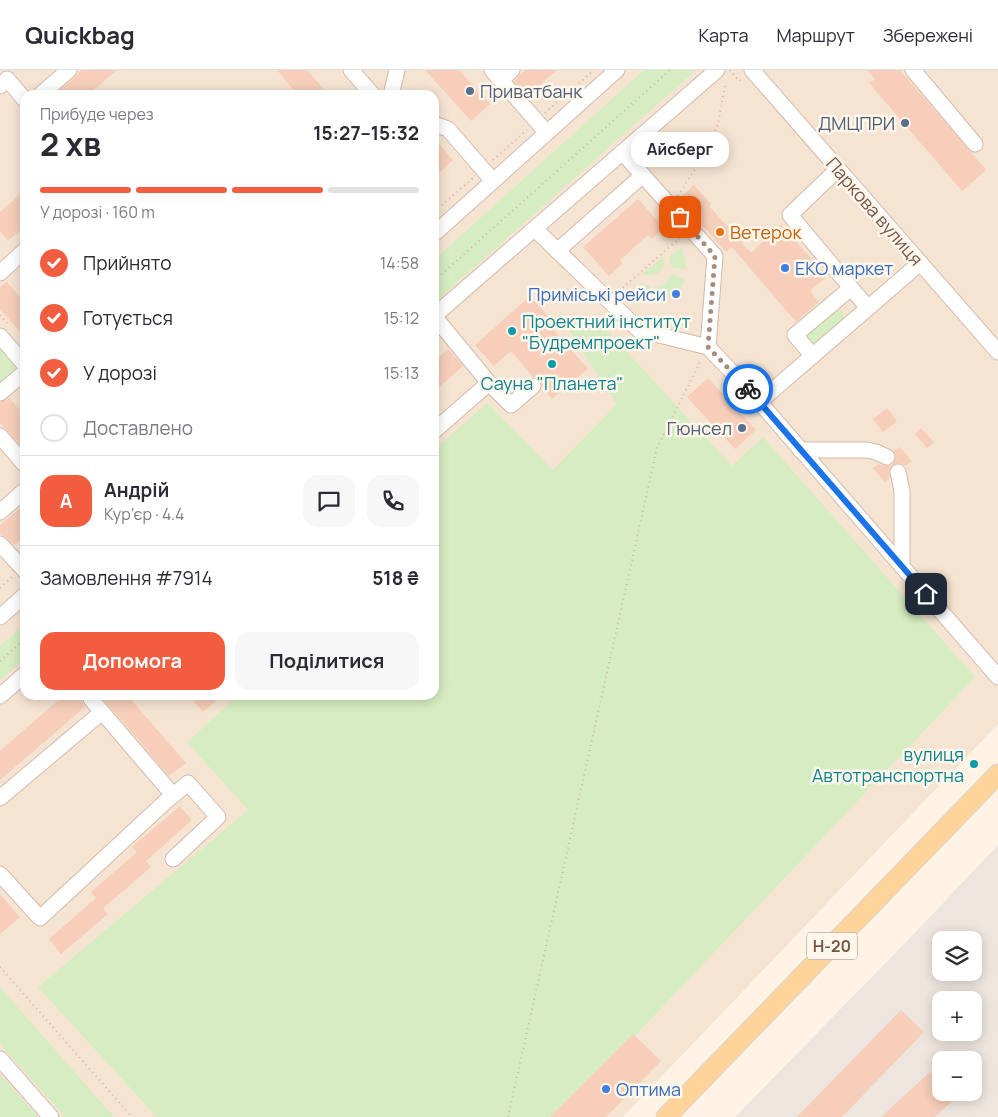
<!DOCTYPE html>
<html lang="uk">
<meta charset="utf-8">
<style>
body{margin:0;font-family:Manrope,sans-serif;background:#f7f7f7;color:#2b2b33;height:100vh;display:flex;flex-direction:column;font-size:19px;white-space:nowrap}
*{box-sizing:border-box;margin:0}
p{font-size:16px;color:#7c7c81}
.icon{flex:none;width:28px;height:28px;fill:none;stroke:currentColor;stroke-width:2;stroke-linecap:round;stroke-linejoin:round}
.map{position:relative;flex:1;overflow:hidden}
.details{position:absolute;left:20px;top:20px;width:419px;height:610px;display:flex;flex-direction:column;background:#fff;border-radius:15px;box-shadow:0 2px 12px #0003}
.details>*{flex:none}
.controls{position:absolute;left:932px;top:861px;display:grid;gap:10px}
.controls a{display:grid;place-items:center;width:50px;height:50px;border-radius:10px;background:#fff;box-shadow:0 2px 12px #0003;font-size:25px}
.pin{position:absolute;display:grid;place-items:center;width:42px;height:42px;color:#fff;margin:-21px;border-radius:10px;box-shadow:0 2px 8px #0006}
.courier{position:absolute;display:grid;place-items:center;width:50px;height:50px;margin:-25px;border:4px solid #1a73e8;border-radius:50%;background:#fff;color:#222;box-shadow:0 1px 6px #0007}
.bubble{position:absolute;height:35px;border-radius:15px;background:#fff;box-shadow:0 2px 12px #0003;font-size:16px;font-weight:700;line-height:35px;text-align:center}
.summary em{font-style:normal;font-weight:700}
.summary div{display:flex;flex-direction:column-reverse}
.summary{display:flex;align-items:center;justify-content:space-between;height:85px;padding:0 20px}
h1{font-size:32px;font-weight:700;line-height:38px}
.bar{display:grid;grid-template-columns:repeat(4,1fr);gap:8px 5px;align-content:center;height:60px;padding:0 20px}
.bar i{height:6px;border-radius:4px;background:#e1e1e2}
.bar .active{background:#f25d3f}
.bar p{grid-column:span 4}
.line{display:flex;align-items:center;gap:12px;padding:0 20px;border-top:1px solid #e1e1e2}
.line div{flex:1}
.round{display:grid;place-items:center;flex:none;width:52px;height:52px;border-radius:15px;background:#f7f7f7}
ol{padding:0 20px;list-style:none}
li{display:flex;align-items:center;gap:15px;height:55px}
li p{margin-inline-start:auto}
li .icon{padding:5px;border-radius:50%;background:#f25d3f;color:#fff;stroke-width:4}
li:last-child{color:#7c7c81}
li i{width:28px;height:28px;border:2px solid #e1e1e2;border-radius:50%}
.action{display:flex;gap:10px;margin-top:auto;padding:10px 20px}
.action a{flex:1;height:58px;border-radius:15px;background:#f25d3f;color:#fff;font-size:20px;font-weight:700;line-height:58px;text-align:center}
.action a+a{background:#f7f7f7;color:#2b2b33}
header{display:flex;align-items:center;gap:30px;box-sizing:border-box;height:70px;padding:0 25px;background:#fff;border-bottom:1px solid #e1e1e2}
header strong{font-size:24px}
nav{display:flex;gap:28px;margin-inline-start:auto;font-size:18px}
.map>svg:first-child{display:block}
</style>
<header>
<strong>Quickbag</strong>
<nav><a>Карта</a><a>Маршрут</a><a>Збережені</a></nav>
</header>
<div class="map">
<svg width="998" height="1047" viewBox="0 0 998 1047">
<rect width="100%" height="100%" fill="#fef3e4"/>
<path fill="#f6e4d2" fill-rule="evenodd" d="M0 0H998V654L623 1047H0ZM25 25H434V625H25Z"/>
<path fill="#eee5df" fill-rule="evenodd" d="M998 775V1047H735L909 869ZM941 870H974V902H941ZM941 930H974V962H941ZM941 990H974V1022H941Z"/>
<g fill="#d5edc1">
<path d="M644 0H696L434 233V190Z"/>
<path d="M682 177 687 199 672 198 669 187Z"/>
<path d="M663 187C668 201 654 208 642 204Z"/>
<path d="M671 204 685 209C680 224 671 226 656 231L655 217 666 214Z"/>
<path d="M640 213 651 217 650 232 629 227Z"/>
<path d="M835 239H838L843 242 844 249 814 275 805 271 806 263Z"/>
<path d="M594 246 732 396 763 367 975 607 558 1047H157L38 917 248 740 187 672 239 625H434V380L487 333 553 400 617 334 568 259Z"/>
<path d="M0 279 20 303 0 320Z"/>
<path d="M25 554V588L0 610V576Z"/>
<path d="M0 917 114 1047H65L0 974Z"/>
<path d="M0 1004 38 1047H0Z"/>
</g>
<g fill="#f6ceb9">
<path d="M81 0H117L88 25H54L75 7Z"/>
<path d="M277 0H307L329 25H298Z"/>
<path d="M425 0H459L490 34 471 51Z"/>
<path d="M525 0H557L527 26 514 11Z"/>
<path d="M867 0H900L986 100 962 121 869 13 875 9Z"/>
<path d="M439 74 453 90 434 108V79Z"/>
<path d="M694 115 711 134 709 136 751 183 781 155 827 206 810 221 819 232 796 252 732 177 726 182 700 153 702 151 681 127Z"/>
<path d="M25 120V156L8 171 0 161V142Z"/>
<path d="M638 129 664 158 652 169 648 165 620 190 623 193 609 206 583 177Z"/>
<path d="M7 212 25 233V267L0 239V217Z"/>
<path d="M530 226 549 247 545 250 588 299 552 329 542 317 540 310 533 307 511 281 494 296 475 275Z"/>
<path d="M448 279 463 296 434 322V292Z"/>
<path d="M708 308 756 360 735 379 687 327Z"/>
<path d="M9 328 25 346V381L0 353V332Z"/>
<path d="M887 338 897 351 883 362 873 349Z"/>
<path d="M921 358 934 372 927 378 915 364Z"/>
<path d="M900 377 912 391 905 396 900 393 892 395 896 387 894 381Z"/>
<path d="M879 394 887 396 892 395 889 400 890 408 885 412 873 398Z"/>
<path d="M25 434V466L14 475 0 463V455Z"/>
<path d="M64 625H83L82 631 85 637 0 710V681Z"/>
<path d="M100 625H127L186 693 169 706Z"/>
<path d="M188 625H223L203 642Z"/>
<path d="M180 736 192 750 146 791 151 797 103 838 108 844 61 884 49 869 96 828 91 822 137 782 132 777Z"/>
<path d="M0 824 20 847 0 864Z"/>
<path d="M901 940 924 962 842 1047H797Z"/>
<path d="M633 964 661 991 606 1047H550Z"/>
<path d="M941 992V1022H962L935 1047H881Z"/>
</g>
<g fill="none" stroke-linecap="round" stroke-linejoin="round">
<g stroke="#d3bbac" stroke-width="17">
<g id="minor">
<path d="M351 0 373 25"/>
<path d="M492 0 546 62"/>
<path d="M752 0 998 282"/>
<path d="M913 0 975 74"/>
<path d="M501 10 512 0"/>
<path d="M0 16 7 9 25 30"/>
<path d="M40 25 69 0"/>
<path d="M391 25 397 0"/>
<path d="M434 54 448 59 493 111"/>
<path d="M622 82 715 186 708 277"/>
<path d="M838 99 790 145 868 238 920 193"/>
<path d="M535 159 639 260 708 277 749 320 998 607"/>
<path d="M434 164 617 0"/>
<path d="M557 181 643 105"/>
<path d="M0 203 25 180"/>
<path d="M434 246 717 0"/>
<path d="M434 246 489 313 511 335 533 316"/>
<path d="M0 266 25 295"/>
<path d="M813 286 795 265 851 218"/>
<path d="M0 323 25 302"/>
<path d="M759 332 868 238"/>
<path d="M434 361 489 313"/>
<path d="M0 366 25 395"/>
<path d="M800 380H867L876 382 887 387"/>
<path d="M898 402 902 421V497"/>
<path d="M0 442 25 420"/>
<path d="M0 474 25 501"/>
<path d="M0 547 25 525"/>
<path d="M0 626 25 604"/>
<path d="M91 629 173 725"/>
<path d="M0 728 102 642"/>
<path d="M0 804 40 848 165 732 188 713 218 747 173 789"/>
<path d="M0 989 51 1047"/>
</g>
</g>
<g stroke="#dcd3cf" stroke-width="21">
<path id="major" d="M666 1047 998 704"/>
</g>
<g stroke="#dbb19c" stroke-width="2" stroke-dasharray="1 4" stroke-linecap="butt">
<path d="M730 0 739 11 742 9"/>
<path d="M545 43 594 0"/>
<path d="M493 90 527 60"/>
<path d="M678 126 702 88 718 54 725 15"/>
<path d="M434 142 473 108"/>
<path d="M434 211 670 0"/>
<path d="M619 221 681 167"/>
<path d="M0 245 9 255"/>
<path d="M0 518 12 507"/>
<path d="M0 591 25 569"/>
<path d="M0 897 132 1047"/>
<path d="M508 1047 657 378 701 290"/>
</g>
<use href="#minor" stroke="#fff" stroke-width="15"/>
<use href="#major" stroke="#ffd49a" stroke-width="19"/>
</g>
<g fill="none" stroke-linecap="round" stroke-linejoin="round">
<path stroke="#a88d7e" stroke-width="5" stroke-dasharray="0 9" d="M680 147 715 186 708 277 748 319"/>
<path stroke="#1a73e8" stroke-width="6" d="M748 319 926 524"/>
</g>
<g fill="#5c6f8a" stroke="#fff7ec" stroke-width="2">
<circle cx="470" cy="21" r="5"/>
<circle cx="905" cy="53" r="5"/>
<circle cx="742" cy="358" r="5"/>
</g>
<circle fill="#e8710a" stroke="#fff7ec" stroke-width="2" cx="720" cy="162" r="5"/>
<g fill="#3f7fe0" stroke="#fff7ec" stroke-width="2">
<circle cx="785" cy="198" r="5"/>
<circle cx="676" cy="224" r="5"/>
<circle cx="606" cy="1019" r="5"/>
</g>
<g fill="#0f9aa8" stroke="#fff7ec" stroke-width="2">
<circle cx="512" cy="261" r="5"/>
<circle cx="552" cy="294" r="5"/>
<circle cx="974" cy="694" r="5"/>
</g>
<g text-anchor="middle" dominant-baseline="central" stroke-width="5" stroke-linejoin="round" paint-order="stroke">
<rect fill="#fff7ec" stroke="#a18678" stroke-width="1" x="807" y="862.5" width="50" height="27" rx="4"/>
<g font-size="16" font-weight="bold" fill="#795647">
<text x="832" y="876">Н-20</text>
</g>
<g font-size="18" fill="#4e5e75" stroke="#fff7ec" text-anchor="end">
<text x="480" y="21" text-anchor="start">Приватбанк</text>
<text x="895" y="53">ДМЦПРИ</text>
<text x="732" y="358">Гюнсел</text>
</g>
<g font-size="18" fill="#795647" stroke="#fff7ec">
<text transform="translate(875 141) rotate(49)">Паркова вулиця</text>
</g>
<g font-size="18" fill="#c56008" stroke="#fff7ec" text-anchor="start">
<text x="730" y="162">Ветерок</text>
</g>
<g font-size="18" fill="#366cbe" stroke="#fff7ec" text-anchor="start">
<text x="795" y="198">ЕКО маркет</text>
<text x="666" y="224" text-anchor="end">Приміські рейси</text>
<text x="616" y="1019">Оптима</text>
</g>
<g font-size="18" fill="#0d838f" stroke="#fff7ec" text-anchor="start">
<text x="522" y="251">Проектний інститут<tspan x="522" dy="21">"Будремпроект"</tspan></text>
<text x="552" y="313" text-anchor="middle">Сауна "Планета"</text>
<text x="964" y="684" text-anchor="end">вулиця<tspan x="964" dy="21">Автотранспортна</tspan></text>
</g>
</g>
</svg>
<div class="controls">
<a><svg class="icon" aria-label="layers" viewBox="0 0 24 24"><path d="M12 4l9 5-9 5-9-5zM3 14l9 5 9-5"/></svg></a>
<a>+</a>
<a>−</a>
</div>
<div class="pin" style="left:680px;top:147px;background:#ea580c"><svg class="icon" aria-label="bag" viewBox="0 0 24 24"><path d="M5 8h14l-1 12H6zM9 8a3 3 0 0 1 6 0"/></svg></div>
<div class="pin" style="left:926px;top:524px;background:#1f2937"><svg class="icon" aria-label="home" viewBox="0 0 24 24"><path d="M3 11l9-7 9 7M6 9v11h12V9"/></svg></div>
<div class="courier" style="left:748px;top:319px"><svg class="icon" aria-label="bike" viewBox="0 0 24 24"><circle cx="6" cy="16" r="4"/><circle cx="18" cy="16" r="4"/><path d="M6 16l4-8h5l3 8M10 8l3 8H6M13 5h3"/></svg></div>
<div class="bubble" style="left:631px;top:62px;width:98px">Айсберг</div>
<section class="details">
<div class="summary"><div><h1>2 хв</h1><p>Прибуде через</p></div><em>15:27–15:32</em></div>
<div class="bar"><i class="active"></i><i class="active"></i><i class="active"></i><i></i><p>У дорозі · 160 m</p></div>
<ol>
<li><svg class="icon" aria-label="check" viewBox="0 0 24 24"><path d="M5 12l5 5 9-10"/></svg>Прийнято<p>14:58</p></li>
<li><svg class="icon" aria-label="check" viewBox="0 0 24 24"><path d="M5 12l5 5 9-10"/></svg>Готується<p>15:12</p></li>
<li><svg class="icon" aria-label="check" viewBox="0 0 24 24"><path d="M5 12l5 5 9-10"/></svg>У дорозі<p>15:13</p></li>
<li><i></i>Доставлено</li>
</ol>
<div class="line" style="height:90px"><b class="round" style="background:#f25d3f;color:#fff">А</b><div><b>Андрій</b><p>Кур’єр · 4.4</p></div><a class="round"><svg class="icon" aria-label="chat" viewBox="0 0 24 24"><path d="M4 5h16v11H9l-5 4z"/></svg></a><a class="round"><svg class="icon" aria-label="phone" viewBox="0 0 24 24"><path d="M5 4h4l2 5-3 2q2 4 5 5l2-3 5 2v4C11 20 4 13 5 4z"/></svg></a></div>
<div class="line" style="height:65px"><div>Замовлення #7914</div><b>518 ₴</b></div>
<div class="action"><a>Допомога</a><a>Поділитися</a></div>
</section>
</div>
